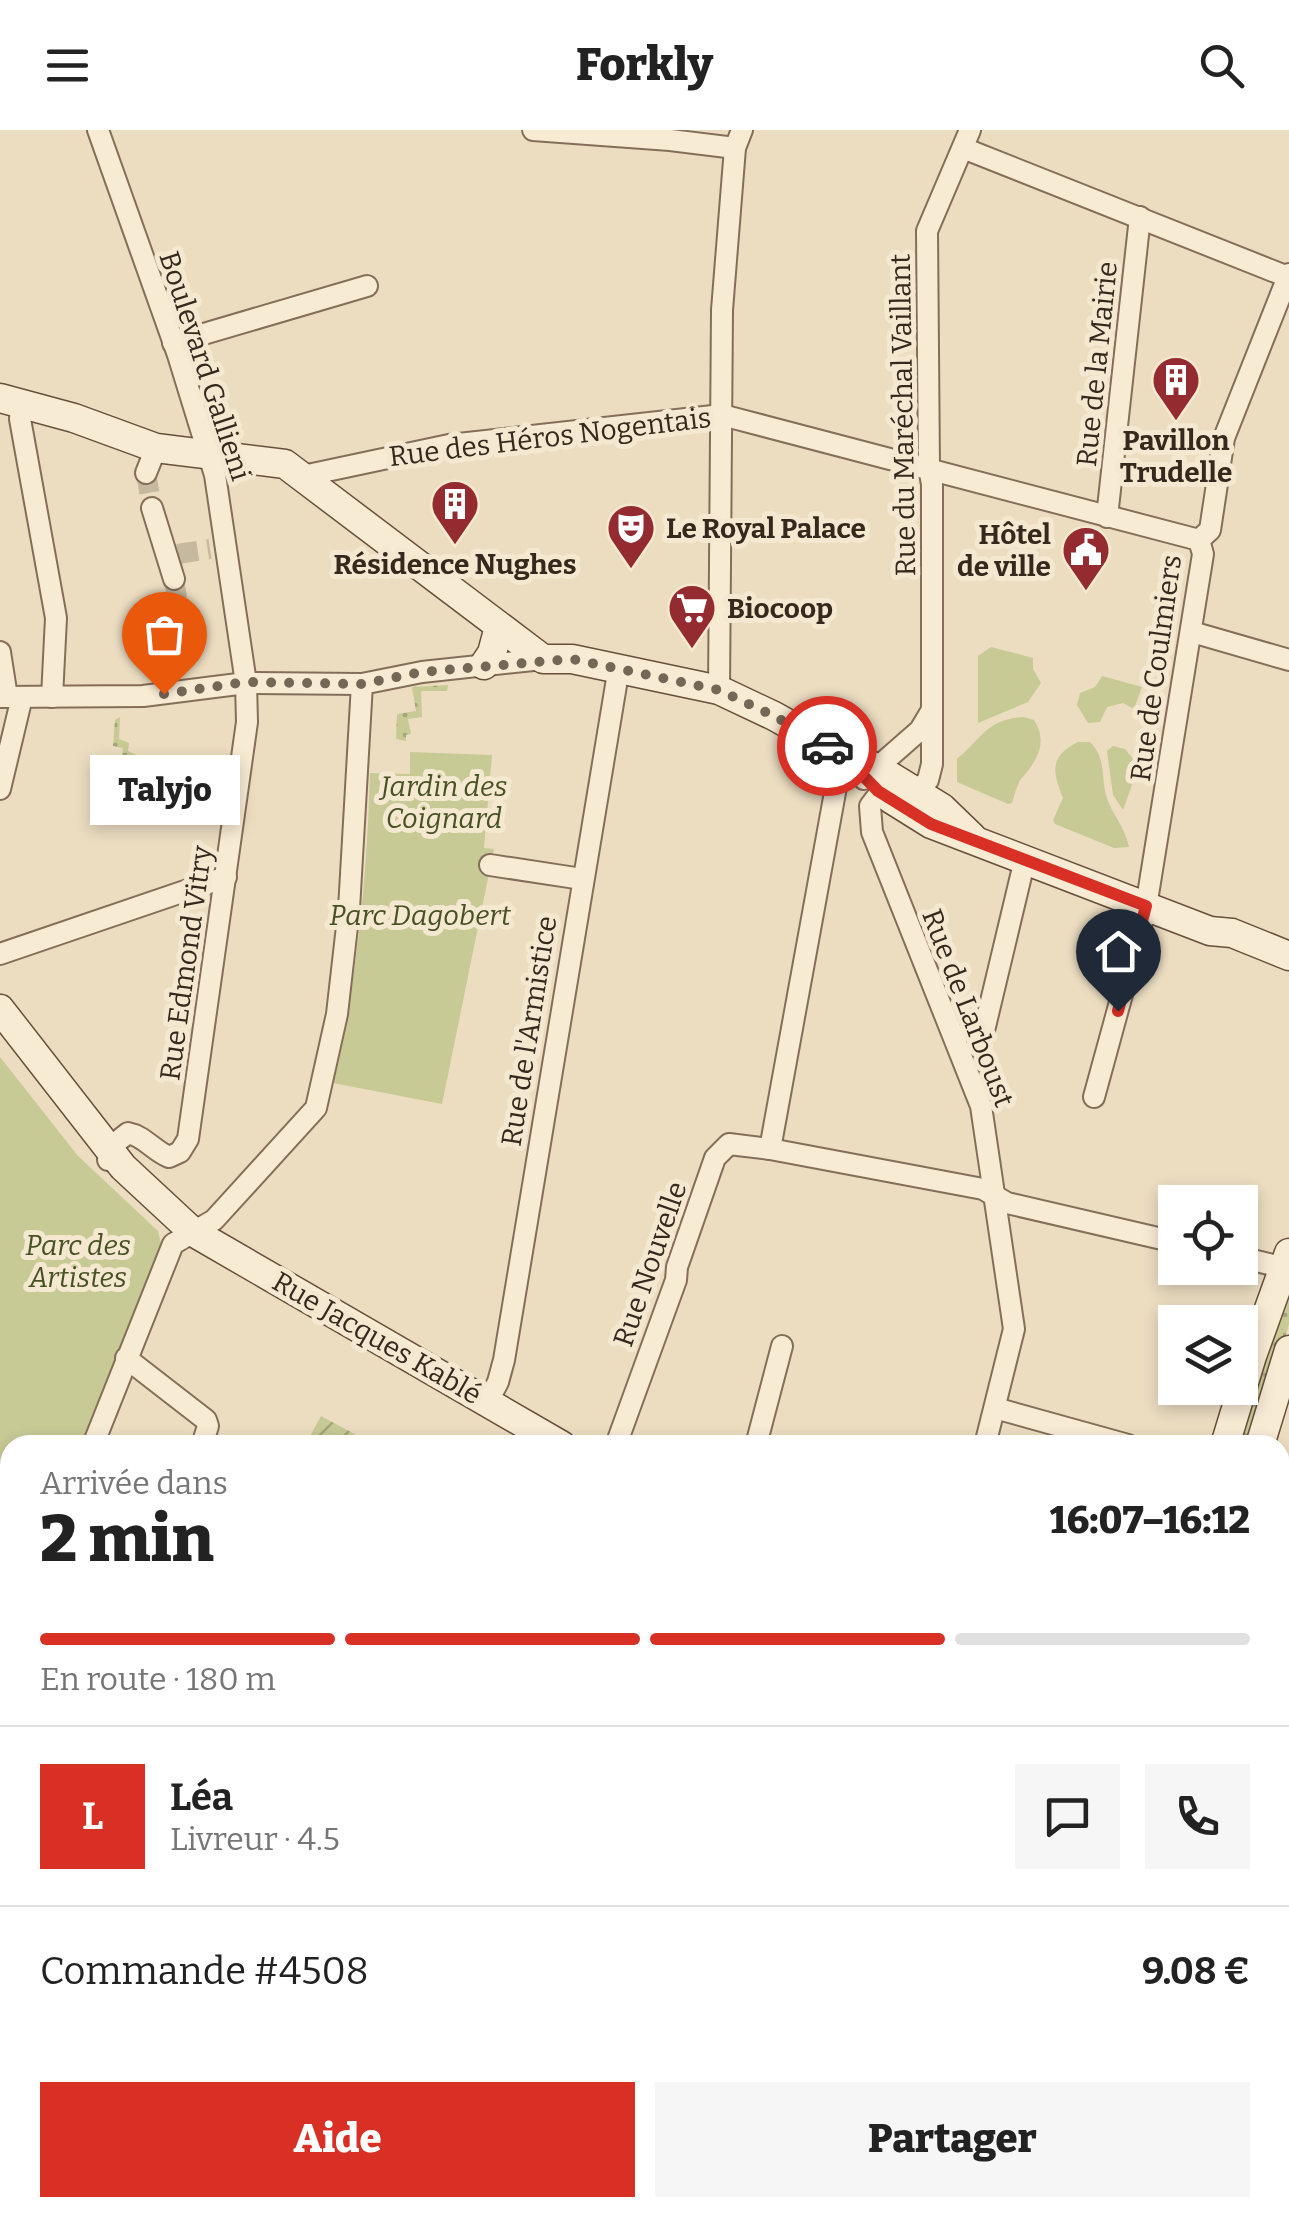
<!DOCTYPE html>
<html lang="fr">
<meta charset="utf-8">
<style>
body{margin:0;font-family:Bitter,serif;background:#f6f6f6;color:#222;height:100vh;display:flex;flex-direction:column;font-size:38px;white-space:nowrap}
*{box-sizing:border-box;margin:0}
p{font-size:32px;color:#767676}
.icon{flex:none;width:55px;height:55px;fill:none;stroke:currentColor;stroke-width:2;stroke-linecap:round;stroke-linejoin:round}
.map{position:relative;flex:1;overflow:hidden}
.panel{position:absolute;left:0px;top:1305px;width:1290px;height:782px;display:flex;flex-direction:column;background:#fff;border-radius:30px 30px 0 0;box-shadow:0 5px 15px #0003}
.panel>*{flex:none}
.fabs{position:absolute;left:1158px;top:1055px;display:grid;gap:20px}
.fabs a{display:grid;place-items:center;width:100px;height:100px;border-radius:0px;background:#fff;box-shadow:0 5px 15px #0003;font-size:50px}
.pin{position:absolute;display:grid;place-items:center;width:85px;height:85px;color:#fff;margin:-102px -42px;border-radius:50% 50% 50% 0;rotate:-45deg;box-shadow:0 0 10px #0007}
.pin .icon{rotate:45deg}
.courier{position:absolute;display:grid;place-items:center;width:100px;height:100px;margin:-50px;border:8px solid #d93025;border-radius:50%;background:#fff;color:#222;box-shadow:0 2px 12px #0007}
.bubble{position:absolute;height:70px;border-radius:0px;background:#fff;box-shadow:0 5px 15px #0003;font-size:32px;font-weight:800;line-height:70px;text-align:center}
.head em{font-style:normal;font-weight:800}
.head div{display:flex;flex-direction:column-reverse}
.head{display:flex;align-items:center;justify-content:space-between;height:170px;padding:0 40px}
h1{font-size:65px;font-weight:800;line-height:75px}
.bar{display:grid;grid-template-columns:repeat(4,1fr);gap:15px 10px;align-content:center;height:120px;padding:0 40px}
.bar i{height:12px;border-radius:8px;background:#e0e0e0}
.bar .current{background:#d93025}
.bar p{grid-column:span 4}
.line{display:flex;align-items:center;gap:25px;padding:0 40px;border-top:2px solid #e0e0e0}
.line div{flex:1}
.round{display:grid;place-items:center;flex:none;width:105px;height:105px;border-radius:0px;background:#f6f6f6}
.cta{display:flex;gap:20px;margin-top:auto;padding:20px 40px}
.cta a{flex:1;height:115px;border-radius:0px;background:#d93025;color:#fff;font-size:40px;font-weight:800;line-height:115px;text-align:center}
.cta a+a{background:#f6f6f6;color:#222}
header{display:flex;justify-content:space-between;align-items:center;height:130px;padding:0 40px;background:#fff;font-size:45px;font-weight:800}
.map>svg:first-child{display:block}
</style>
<header><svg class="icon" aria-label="menu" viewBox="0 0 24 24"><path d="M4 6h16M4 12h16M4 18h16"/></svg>Forkly<svg class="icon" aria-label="search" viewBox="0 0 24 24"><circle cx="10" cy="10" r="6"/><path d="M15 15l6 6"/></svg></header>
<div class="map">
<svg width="1289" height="2086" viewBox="0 0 1289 2086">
<defs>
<pattern id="grass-dots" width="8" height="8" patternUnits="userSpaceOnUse" patternTransform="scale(2.5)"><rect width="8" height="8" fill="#c7ca95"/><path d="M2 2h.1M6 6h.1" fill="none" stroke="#a2a479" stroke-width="1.8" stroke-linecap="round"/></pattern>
<pattern id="garden-furrows" width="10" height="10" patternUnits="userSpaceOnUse" patternTransform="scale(2.5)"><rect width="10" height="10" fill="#c7ca95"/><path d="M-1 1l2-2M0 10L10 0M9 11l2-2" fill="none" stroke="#a2a479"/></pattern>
</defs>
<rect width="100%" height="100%" fill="#ecddc1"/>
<g fill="url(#grass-dots)">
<path d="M448 555 447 561H421L422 587 408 589 411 604 406 605V611L396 609 397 584 416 581 412 557Z"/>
<path d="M120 587 119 609 129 613 128 621 160 636 159 641 168 645 164 660 138 646 137 641 121 631 123 618 113 616 115 590Z"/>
<path d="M1289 1158V1194L1254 1315H1240Z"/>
</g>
<g fill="#c7ca95">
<path d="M991 517 1033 528V539L1041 553 1028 572 978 593V526Z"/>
<path d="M1102 546 1142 557 1134 579 1123 573 1107 577 1100 592 1088 593 1077 575 1080 563 1095 557Z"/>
<path d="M1024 587 1034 590C1049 613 1036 632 1021 649 1017 655 1014 666 1012 673L1008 674 957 652V629C983 607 987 589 1024 587Z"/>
<path d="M1078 612H1090C1106 628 1101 645 1106 665 1110 682 1125 696 1129 717L1114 718 1055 694 1053 690 1063 668C1053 643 1048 627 1078 612Z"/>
<path d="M1113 616 1125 619 1134 630V649L1123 680 1113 665 1107 621Z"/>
<path d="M410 622 492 625 484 718 494 719 442 974 333 953C357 851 367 748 370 643L410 644Z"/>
<path d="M0 927 78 1026 158 1101 163 1121 86 1315H10V1550L0 1582Z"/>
<path d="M0 2012 10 2014V2078H39L40 2086H0Z"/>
</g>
<path fill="url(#garden-furrows)" d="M321 1286 375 1315H305Z"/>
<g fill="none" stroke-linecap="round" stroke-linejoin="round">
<g stroke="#c7b9a0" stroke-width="20" stroke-dasharray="20 10" stroke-linecap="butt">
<path d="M146 343 152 378"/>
<path d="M178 424 210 419"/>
<path d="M174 449 181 492"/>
</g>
<g stroke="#856e59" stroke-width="24">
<g id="street">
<path d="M98 0 178 225 215 345 246 553 247 592 188 1009 180 1022 169 1027C154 1021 144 1006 128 1003L109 1018 108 1030"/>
<path d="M533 0 670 10 735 18"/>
<path d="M963 18 1288 147"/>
<path d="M173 213 367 156"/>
<path d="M21 274 20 289 56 488 52 567"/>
<path d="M146 343 156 318"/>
<path d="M303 346 449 315 722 285 1199 410"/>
<path d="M152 378 174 449"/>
<path d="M1107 387 1140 87"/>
<path d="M1199 410 1210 400 1224 308 1289 144"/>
<path d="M1192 502 1289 530"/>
<path d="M0 522 7 567"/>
<path d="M719 560 722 180 735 18 742 0"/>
<path d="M0 567 143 566 246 553 362 554 422 542 543 529"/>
<path d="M842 624 770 1019 983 1059 1007 1073 1175 1112"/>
<path d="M892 647 870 676 872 702 981 976 1014 1199 985 1315"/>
<path d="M864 649 920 600 932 580"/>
<path d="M0 659 22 567"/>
<path d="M907 671 928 650 932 634V354L929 338 927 101 970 0"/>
<path d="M490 735 582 749"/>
<path d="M0 824 226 747"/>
<path d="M983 905 1025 729"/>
<path d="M1094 967 1146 777 1203 424 1199 410"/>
<path d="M1240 1127 1285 1138"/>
<path d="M126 1228 206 1290 208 1296 202 1315"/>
<path d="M488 1271 498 1252 504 1230 619 537"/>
<path d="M995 1278 1128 1315"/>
<path d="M93 1315 173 1114 214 1090 316 978 337 884 349 779 362 554"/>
<path d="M616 1315 676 1150 677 1137 715 1028 729 1014 770 1019"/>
<path d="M756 1315 782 1216"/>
<path d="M1280 1488 1289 1479"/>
<path d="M1280 1518 1289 1523"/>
<path d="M0 1617 10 1574"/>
<path d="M0 1770 10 1800"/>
<path d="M52 2078 53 2086"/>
<path d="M539 2086 543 2078"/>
<path d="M830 2086 833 2078"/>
<path d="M1127 2086V2078"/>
<path d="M1171 2086V2078"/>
</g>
</g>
<g stroke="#674f3c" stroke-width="31">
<g id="secondary">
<path d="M0 268 74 288 156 318 285 334 543 529H572L719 560 774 586 842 624 877 638 942 678 972 707"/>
<path d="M484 535 492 523 499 497"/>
<path d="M891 669 931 694 1210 801 1232 803 1289 826"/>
<path d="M0 879 123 1037 193 1102 561 1315"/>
<path d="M1225 1315 1252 1226 1289 1123"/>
<path d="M1260 1315 1289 1220"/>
<path d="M1280 1733 1289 1739"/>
</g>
</g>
<g stroke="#533d2d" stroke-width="36">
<g id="primary">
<path d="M583 2086 587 2078"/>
<path d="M610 2086 615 2078"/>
</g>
</g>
<g stroke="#533d2d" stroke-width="41">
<path id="highway" d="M662 2086 667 2078"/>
</g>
<use href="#street" stroke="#f8ebd4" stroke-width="20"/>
<use href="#secondary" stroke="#f8ebd4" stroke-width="28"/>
<use href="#primary" stroke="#efd099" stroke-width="32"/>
<use href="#highway" stroke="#da9853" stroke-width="38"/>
<g stroke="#35281d" stroke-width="5" stroke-dasharray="18 18" stroke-linecap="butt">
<path d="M1280 1360 1289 1333"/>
<path d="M1280 1392 1289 1367"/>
<path d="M1145 2086 1146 2078"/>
</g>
</g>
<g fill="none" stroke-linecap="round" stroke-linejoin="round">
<path stroke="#756756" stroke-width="10" stroke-dasharray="0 18" d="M164 564 246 552 362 554 422 542 572 529 719 560 774 586 827 616"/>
<path stroke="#d93025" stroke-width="12" d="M827 616 842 624 878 661 931 694 1146 776 1118 881"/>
</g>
<defs>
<g id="building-pin" transform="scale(2.5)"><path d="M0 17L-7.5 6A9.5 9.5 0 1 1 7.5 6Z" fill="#932b31" stroke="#f4e8d0"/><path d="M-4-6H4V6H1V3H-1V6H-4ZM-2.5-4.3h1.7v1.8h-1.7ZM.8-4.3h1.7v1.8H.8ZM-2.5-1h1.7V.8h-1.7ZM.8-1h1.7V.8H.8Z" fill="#fff"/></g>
<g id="theatre-pin" transform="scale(2.5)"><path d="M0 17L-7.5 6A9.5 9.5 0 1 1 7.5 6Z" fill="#932b31" stroke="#f4e8d0"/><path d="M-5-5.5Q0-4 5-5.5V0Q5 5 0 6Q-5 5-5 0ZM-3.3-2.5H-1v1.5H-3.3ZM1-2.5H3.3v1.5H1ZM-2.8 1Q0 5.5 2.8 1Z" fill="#fff"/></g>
<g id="civic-pin" transform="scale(2.5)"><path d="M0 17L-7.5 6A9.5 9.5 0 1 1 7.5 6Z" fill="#932b31" stroke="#f4e8d0"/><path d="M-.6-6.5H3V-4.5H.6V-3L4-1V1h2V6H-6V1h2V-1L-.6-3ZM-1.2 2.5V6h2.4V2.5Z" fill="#fff"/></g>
<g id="supermarket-pin" transform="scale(2.5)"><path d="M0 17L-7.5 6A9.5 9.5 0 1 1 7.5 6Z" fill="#932b31" stroke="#f4e8d0"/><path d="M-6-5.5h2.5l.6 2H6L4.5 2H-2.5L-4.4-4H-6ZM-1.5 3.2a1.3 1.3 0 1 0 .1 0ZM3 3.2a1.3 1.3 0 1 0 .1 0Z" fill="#fff"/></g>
</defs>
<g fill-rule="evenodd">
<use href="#building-pin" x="1176" y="250"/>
<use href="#building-pin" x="455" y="374"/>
<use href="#theatre-pin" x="631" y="398"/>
<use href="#civic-pin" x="1086" y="420"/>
<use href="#supermarket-pin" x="692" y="478"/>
</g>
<g text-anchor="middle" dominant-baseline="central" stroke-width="10" stroke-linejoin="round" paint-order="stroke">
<g font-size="28" fill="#35281d" stroke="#f4e8d0">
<text transform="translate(1097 234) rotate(-84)">Rue de la Mairie</text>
<text transform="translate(205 236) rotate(72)">Boulevard Gallieni</text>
<text transform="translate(903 285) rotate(-91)">Rue du Maréchal Vaillant</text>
<text transform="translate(550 307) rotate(-7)">Rue des Héros Nogentais</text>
<text transform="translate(1156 538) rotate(-82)">Rue de Coulmiers</text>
<text transform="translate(186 833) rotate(-82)">Rue Edmond Vitry</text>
<text transform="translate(968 878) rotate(69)">Rue de Larboust</text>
<text transform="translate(529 901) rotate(-81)">Rue de l'Armistice</text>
<text transform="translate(650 1134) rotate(-71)">Rue Nouvelle</text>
<text transform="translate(377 1208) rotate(30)">Rue Jacques Kablé</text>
</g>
<g font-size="28" font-weight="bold" fill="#35281d" stroke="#f4e8d0">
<text x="1176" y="310">Pavillon<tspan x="1176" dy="32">Trudelle</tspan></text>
<text x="666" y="398" text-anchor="start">Le Royal Palace</text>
<text x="1051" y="404" text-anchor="end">Hôtel<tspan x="1051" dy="32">de ville</tspan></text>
<text x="455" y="434">Résidence Nughes</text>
<text x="727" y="478" text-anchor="start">Biocoop</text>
</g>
<g font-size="28" font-style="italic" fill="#485124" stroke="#f4e8d0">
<text x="444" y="656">Jardin des<tspan x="444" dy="32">Coignard</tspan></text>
<text x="420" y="785">Parc Dagobert</text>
<text x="78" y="1115">Parc des<tspan x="78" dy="32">Artistes</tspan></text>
</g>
</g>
</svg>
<div class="fabs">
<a><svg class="icon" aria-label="locate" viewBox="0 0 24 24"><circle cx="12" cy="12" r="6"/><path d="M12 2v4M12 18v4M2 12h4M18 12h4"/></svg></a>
<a><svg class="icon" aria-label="layers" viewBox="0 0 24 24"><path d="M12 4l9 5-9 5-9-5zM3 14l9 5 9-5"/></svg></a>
</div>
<div class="pin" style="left:164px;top:564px;background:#ea580c"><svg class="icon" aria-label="bag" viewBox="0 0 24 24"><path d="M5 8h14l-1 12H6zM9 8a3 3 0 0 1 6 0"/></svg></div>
<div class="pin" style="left:1118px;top:881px;background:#1f2937"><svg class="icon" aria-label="home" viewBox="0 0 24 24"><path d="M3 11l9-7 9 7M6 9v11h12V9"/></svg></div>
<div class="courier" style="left:827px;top:616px"><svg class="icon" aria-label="car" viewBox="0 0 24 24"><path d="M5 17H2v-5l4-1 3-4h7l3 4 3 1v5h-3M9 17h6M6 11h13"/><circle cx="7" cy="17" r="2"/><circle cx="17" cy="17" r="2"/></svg></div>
<div class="bubble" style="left:90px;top:625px;width:150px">Talyjo</div>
<section class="panel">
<div class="head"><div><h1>2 min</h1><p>Arrivée dans</p></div><em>16:07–16:12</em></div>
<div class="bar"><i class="current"></i><i class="current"></i><i class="current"></i><i></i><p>En route · 180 m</p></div>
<div class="line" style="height:180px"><b class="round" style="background:#d93025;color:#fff">L</b><div><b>Léa</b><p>Livreur · 4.5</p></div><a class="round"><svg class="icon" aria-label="chat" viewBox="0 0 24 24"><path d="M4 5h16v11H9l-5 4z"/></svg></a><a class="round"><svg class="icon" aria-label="phone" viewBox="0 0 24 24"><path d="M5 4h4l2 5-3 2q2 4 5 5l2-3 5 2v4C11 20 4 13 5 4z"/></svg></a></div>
<div class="line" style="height:130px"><div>Commande #4508</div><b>9.08 €</b></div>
<div class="cta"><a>Aide</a><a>Partager</a></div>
</section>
</div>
